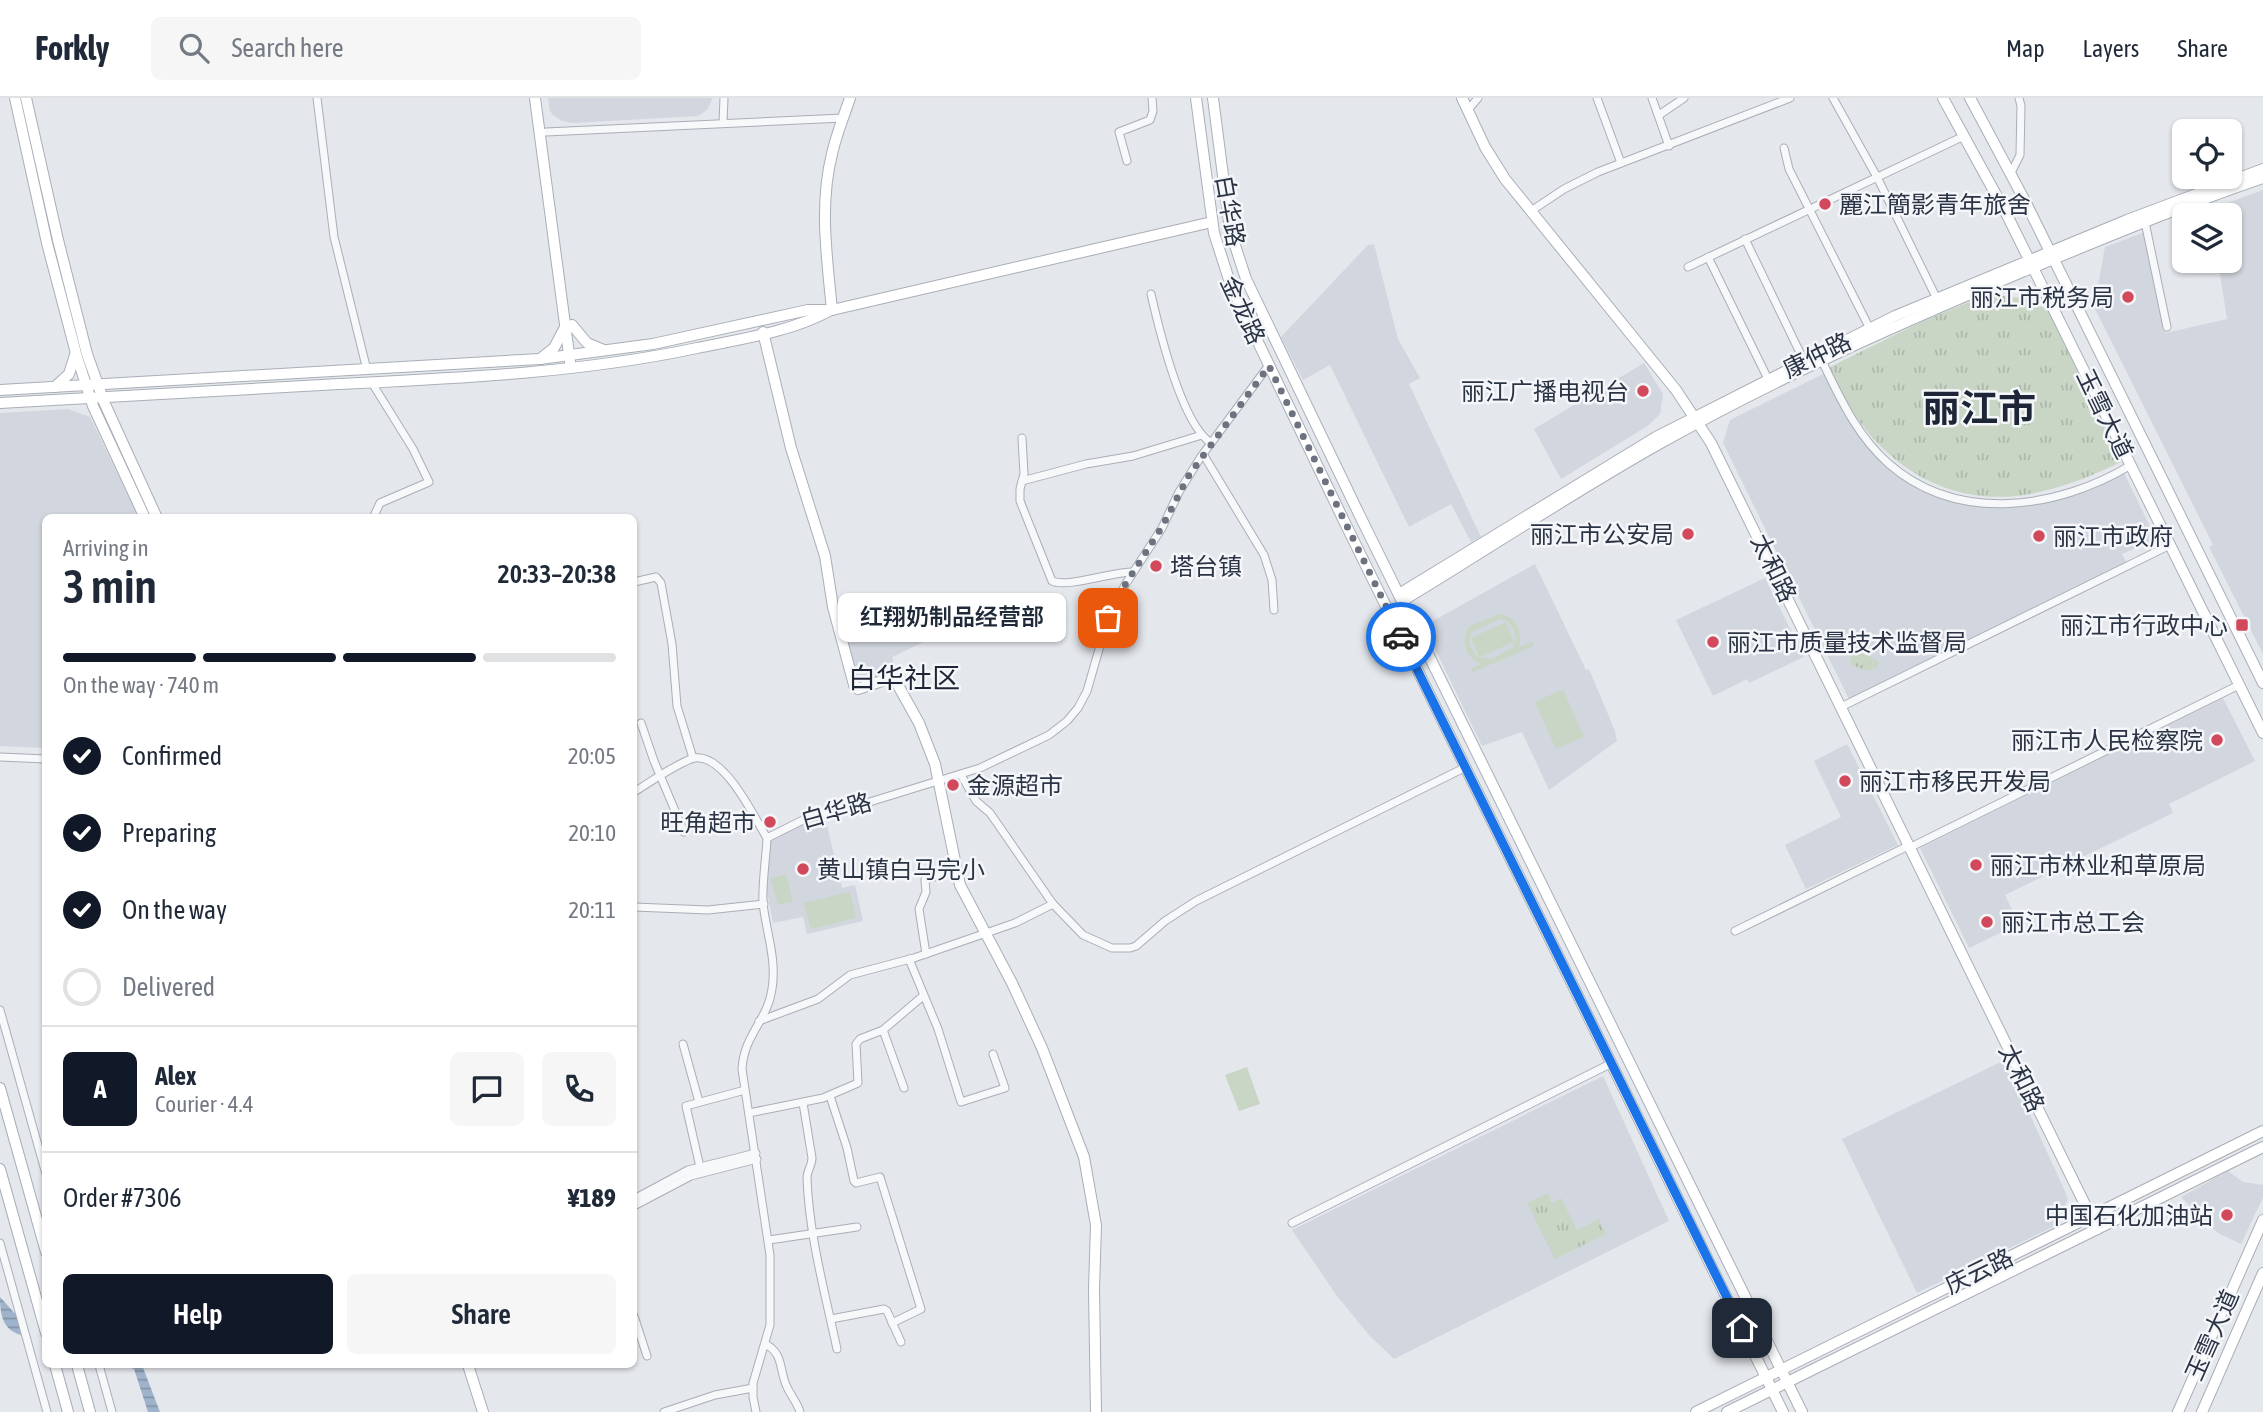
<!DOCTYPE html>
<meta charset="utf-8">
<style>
body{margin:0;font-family:"Asap Condensed","Noto Sans SC",sans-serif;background:#f6f6f7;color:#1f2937;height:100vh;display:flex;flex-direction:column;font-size:26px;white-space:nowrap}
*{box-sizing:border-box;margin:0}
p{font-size:23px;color:#747a83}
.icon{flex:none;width:38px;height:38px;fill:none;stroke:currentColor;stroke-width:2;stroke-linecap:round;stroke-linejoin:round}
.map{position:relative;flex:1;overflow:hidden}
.drawer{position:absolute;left:42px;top:416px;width:595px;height:854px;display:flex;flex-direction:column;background:#fff;border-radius:10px;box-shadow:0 2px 5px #0004}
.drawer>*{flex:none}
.buttons{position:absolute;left:2172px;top:21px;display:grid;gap:14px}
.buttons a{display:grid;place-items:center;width:70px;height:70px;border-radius:10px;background:#fff;box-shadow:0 2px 5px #0004;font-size:35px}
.pin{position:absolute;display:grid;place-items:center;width:60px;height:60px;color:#fff;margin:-30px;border-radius:14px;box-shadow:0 4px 10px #0006}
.courier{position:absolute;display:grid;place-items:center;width:70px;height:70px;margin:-35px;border:5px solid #1a73e8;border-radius:50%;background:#fff;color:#222;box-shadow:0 2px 9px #0007}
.bubble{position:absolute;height:49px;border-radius:10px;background:#fff;box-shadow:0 2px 5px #0004;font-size:23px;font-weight:600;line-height:49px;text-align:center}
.headline em{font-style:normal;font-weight:600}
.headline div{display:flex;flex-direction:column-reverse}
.headline{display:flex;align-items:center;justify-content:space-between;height:119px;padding:0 21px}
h1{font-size:46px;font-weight:600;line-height:52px}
.bar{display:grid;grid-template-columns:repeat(4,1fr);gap:10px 7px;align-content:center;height:84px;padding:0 21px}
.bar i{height:9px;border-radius:5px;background:#e0e1e3}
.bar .selected{background:#111827}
.bar p{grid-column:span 4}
.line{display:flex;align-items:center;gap:18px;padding:0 21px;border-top:2px solid #e0e1e3}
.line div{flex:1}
.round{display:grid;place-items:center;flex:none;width:74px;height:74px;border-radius:10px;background:#f6f6f7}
ol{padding:0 21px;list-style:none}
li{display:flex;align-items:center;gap:21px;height:77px}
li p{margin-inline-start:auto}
li .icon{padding:7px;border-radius:50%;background:#111827;color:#fff;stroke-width:4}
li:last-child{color:#747a83}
li i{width:38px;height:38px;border:4px solid #e0e1e3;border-radius:50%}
.button{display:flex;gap:14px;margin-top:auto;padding:14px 21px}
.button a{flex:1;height:80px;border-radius:10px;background:#111827;color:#fff;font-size:28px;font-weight:600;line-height:80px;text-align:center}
.button a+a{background:#f6f6f7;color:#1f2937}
header{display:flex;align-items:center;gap:42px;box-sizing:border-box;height:98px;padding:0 35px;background:#fff;border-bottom:2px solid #e0e1e3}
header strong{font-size:33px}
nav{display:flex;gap:38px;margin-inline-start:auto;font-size:24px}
.search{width:490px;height:63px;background:#f6f6f7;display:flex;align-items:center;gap:18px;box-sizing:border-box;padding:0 24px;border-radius:10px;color:#747a83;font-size:26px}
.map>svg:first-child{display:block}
</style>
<header>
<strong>Forkly</strong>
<div class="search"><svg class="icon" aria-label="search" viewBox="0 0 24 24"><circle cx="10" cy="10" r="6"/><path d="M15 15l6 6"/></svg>Search here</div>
<nav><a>Map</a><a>Layers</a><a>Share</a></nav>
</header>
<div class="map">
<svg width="2263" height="1314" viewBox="0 0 2263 1314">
<defs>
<pattern id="grass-tufts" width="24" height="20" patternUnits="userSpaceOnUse" patternTransform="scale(1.75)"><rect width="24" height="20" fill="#c9d6c5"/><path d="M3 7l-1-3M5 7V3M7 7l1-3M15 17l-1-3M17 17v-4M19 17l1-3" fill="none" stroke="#adb8ab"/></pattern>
<pattern id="water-rules" width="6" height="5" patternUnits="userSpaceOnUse" patternTransform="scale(1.75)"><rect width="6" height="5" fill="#9fb4cc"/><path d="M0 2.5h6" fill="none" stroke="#8293a7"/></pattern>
</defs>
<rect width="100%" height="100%" fill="#e4e7ec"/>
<g fill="#d2d6de">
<path d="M548 0H712V2L707 12 698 18 573 25 562 23 553 17 550 13Z"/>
<path d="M2263 92V556L2209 449 2213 447 2094 209 2105 149 2145 134 2166 235 2227 221 2218 163H2230V117H2207L2205 113Z"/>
<path d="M1374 146 1398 241 1420 280 1409 286 1481 439 1471 444 1451 406 1409 429 1330 267 1303 282 1281 239 1368 147Z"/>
<path d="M1644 265 1663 296 1660 316 1649 327 1561 381 1534 331Z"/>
<path d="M1825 275 1845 314 1898 375 1978 407 2070 397 2124 375 2156 441 2122 456 2127 466 1849 601 1723 345 1730 322Z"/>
<path d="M68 311 90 319 139 420H46L45 650 0 648V315Z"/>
<path d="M1535 466 1586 572 1589 571 1615 633 1617 643 1549 692 1522 634 1482 648 1424 528Z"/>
<path d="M1765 480 1804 559 1749 585 1747 581 1713 598 1676 522Z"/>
<path d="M927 497 938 537 892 559 897 576 860 587 844 536 838 508 874 501 878 513Z"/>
<path d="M2223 600 2255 663 2169 706 2173 715 2005 797 2019 826 1969 850 1920 750Z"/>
<path d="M1847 646 1898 747 1806 791 1785 747 1841 719 1814 663Z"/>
<path d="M825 719 842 790 855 787 863 823 807 836 803 819 773 825 767 794 769 744 786 731 803 724Z"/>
<path d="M2005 962 2068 1100 2059 1126 1917 1195 1842 1041Z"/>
<path d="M1603 978 1669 1123 1394 1261 1369 1237 1337 1198 1292 1132Z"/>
<path d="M2228 1073 2243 1084 2263 1087V1099L2241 1146 2218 1135 2181 1099Z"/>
</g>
<g fill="url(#grass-tufts)">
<path d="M1988 196 2026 201 2048 212 2121 364C2092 378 2062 390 2030 396 1936 413 1862 352 1830 269L1921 224Z"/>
<path d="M1854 552 1879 563 1878 569 1867 573 1852 567 1850 558Z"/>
<path d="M1548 1095 1552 1105 1561 1100 1577 1132 1599 1121 1606 1136 1555 1161 1527 1105Z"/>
</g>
<g fill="#c9d6c5" fill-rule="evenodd">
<path d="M1500 516C1517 519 1523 534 1519 549L1532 544 1534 548 1473 574 1471 571 1481 566C1464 559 1461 543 1469 528ZM1500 521C1514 523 1518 538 1513 550L1491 561 1477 559 1469 546 1471 534Z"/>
<path d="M1506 524 1514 544 1479 559 1471 540Z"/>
<path d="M1563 591 1584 639 1556 651 1535 604Z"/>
<path d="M786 776 793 804 778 807 770 780Z"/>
<path d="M850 794 856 820 811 831 804 805Z"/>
<path d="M1247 969 1260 1006 1239 1013 1225 977Z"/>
</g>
<g fill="url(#water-rules)">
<path d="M0 1199 19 1220 21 1237C2 1232 0 1215 0 1199Z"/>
<path d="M123 1267H142L160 1314H148L134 1271Z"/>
</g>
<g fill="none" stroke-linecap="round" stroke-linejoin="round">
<g stroke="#a9aeb7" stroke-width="9">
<g id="street">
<path d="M317 0 334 139 367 272"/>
<path d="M1597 0 1621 65"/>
<path d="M1652 0 1669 48"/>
<path d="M1833 0 1877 79 1937 201"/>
<path d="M1467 13 1478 0"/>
<path d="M1659 17 1684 0"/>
<path d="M723 25 724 0"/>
<path d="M546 34 843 20"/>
<path d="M1784 50 1789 71 1870 231"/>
<path d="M1127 63 1119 34 1150 22 1153 13 1152 0"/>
<path d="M2011 75 2020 57 2021 8 2019 0"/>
<path d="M1531 113 1564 91 1598 74 1790 0"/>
<path d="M2145 124 2167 229"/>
<path d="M1745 141 1804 263"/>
<path d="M1708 159 1768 281"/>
<path d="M1688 169 1964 38"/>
<path d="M1151 196C1159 231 1181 325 1211 345"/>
<path d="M1822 263C1840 300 1857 338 1889 366 1958 426 2058 411 2131 367"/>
<path d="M372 285 413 351 429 384 380 405 373 420"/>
<path d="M1022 340 1024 376 1020 391V403L1052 483C1067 490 1111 474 1133 474"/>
<path d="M1203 356 1264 457 1272 482 1274 512"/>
<path d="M1022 383 1086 366 1133 358 1202 337"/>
<path d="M634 484 656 479 661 485 672 546 677 608 693 660"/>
<path d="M1841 609 2170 447"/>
<path d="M641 625 654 663 684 734"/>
<path d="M0 659 46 661"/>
<path d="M961 677 976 703 990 715 1053 806 1083 837 1112 850H1130L1136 848 1165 823 1196 803 1466 669"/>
<path d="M634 694C652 683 671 669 691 661 722 650 754 719 767 740"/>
<path d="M1909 750 2239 587"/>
<path d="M634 809 708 812 764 806"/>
<path d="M1735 833 1908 748"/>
<path d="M926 856 919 811 926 794 925 782 956 772"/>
<path d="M909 861 938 931 961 1004 1005 990 993 956"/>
<path d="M0 912 46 1076"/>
<path d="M759 923 818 901 850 877 914 860 1015 825 1053 806"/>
<path d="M883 932 904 990"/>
<path d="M683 946 699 1004"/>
<path d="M830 998 847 1050 854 1083 856 1085 880 1079 921 1211 892 1225"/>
<path d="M803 1005 812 1060C812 1068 807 1072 807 1080 809 1137 825 1195 837 1251"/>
<path d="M749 1015 823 1000 858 985 856 946 860 941 883 932 923 898"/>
<path d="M700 1069 686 1008 745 992"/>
<path d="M634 1101 688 1072 756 1055"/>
<path d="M634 1108 691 1078 757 1061"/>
<path d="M1292 1125 1612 965"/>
<path d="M769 1142 857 1129"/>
<path d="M0 1145 47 1314"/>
<path d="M634 1218 647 1258"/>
<path d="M831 1221 884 1211 887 1213 901 1244"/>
<path d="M765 1246C784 1255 779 1273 787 1289 791 1298 797 1304 800 1314"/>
<path d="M99 1267 112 1314"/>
<path d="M664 1314 715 1297 753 1290"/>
<path d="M756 1314 753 1299V1285L770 1227V1157L742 971C744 936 768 922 772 891 777 861 766 834 763 805 762 784 766 761 767 740L805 721 850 710 980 670 1049 637 1067 623 1078 610 1087 593 1108 520 1125 487 1162 430 1179 394 1200 360 1269 267"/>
</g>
</g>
<g stroke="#a9aeb7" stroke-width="12">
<g id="secondary">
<path d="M15 0 47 145 77 259 93 308 145 420"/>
<path d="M26 0 58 142 87 256 104 304 157 420"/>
<path d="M535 0 570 264"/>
<path d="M1196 0 1214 135 1231 188 1344 423 1783 1314"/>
<path d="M1213 0 1230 132 1246 181 1359 416 1802 1314"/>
<path d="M1462 0 1485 49 1505 81 1676 292 1711 345 2097 1131"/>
<path d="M1943 0 2006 115 2263 635"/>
<path d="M1970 0 2025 103 2263 585"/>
<path d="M832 212C827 160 819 107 832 56 836 37 844 18 850 0"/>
<path d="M572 227 587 245 604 252"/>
<path d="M763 234 791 350 825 458 833 509 854 587 858 591 888 581 895 582 919 625 935 666 960 787 1012 885 1042 950 1084 1059 1096 1127 1094 1191 1096 1314"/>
<path d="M540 261 554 250 564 231"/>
<path d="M55 289 69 276 75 257"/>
<path d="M0 292 540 261 653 246 808 212H832L1212 124"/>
<path d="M0 305C113 299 226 292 339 286 460 280 579 275 697 250 741 241 790 234 829 213"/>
<path d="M1399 496 1656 339 1841 245 1895 218 2127 122 2263 71"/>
<path d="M1402 503C1488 451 1572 395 1659 346 1776 280 1899 226 2022 174 2102 141 2181 108 2263 80"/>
<path d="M468 1267 483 1314"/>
<path d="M1696 1314 2263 1033"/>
<path d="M1727 1314 2263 1049"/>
<path d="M2178 1314 2263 1122"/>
<path d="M2202 1314 2263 1175"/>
</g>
</g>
<g stroke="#a3abb8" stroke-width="12">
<g id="primary">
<path d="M0 990 46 1154"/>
<path d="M0 1071 46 1235"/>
<path d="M55 1267 68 1314"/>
<path d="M77 1267 90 1314"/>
</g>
</g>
<use href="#street" stroke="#f7f8fa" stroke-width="7"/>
<use href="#secondary" stroke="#fff" stroke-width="10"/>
<use href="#primary" stroke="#fff" stroke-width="10"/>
</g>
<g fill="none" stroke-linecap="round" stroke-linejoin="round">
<path stroke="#6c737f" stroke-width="7" stroke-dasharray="0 12.6" d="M1108 520 1125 487 1162 429 1189 377 1269 268 1401 539"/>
<path stroke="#1a73e8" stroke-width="9" d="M1401 539 1742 1230"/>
</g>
<g fill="#d1495b" stroke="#f4f6f9" stroke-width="2.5">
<circle cx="1825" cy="106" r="7"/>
<circle cx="2128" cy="199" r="7"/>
<circle cx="1643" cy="293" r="7"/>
<circle cx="1688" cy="436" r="7"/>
<circle cx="2039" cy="438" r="7"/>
<circle cx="1156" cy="468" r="7"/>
<rect x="2235" y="520" width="14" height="14" rx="3.5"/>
<circle cx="1713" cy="544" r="7"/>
<circle cx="2217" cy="642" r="7"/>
<circle cx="1845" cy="683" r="7"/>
<circle cx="953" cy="687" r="7"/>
<circle cx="770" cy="724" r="7"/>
<circle cx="1976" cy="767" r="7"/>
<circle cx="803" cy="771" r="7"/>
<circle cx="1987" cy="824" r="7"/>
<circle cx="2227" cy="1117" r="7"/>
</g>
<g text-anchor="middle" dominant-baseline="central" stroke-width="5" stroke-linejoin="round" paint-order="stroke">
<g font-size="24" fill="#2b3445" stroke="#f4f6f9" text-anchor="start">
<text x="1839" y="106">麗江簡影青年旅舍</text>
<text x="2114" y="199" text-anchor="end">丽江市税务局</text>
<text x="1629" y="293" text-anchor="end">丽江广播电视台</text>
<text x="1674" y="436" text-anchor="end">丽江市公安局</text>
<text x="2053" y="438">丽江市政府</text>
<text x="1170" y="468">塔台镇</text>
<text x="2228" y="527" text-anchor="end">丽江市行政中心</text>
<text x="1727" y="544">丽江市质量技术监督局</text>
<text x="2203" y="642" text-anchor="end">丽江市人民检察院</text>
<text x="1859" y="683">丽江市移民开发局</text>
<text x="967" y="687">金源超市</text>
<text x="756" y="724" text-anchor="end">旺角超市</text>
<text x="1990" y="767">丽江市林业和草原局</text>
<text x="817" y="771">黄山镇白马完小</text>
<text x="2001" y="824">丽江市总工会</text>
<text x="2213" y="1117" text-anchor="end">中国石化加油站</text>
</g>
<g font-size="24" fill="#2b3445" stroke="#f4f6f9">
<text transform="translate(1230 113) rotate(80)">白华路</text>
<text transform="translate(1243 212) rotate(65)">金龙路</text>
<text transform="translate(1817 257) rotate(-26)">康仲路</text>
<text transform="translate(2105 316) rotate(64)">玉雪大道</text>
<text transform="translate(1774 470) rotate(64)">太和路</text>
<text transform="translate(836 713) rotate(-16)">白华路</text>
<text transform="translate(2022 980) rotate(64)">太和路</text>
<text transform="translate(1979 1173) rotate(-26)">庆云路</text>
<text transform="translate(2212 1237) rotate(-66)">玉雪大道</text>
</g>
<g font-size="28" fill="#1d2536" stroke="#f4f6f9">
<text x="904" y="580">白华社区</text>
</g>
<g font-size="38" font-weight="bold" fill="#1d2536" stroke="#f4f6f9">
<text x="1979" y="310">丽江市</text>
</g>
</g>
</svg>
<div class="buttons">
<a><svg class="icon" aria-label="locate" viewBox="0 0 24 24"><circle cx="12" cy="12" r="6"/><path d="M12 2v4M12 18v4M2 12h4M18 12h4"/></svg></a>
<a><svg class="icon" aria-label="layers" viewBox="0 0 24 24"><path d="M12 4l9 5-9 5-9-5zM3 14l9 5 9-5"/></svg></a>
</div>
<div class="pin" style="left:1108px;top:520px;background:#ea580c"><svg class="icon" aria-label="bag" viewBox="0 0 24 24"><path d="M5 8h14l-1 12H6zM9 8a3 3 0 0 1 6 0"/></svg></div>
<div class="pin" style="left:1742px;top:1230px;background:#1f2937"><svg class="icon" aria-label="home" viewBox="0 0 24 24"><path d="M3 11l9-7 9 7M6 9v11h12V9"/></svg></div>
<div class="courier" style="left:1401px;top:539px"><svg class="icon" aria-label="car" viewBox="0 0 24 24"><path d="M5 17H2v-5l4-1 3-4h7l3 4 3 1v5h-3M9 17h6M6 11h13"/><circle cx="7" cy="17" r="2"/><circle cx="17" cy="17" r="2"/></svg></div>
<div class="bubble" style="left:838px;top:495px;width:228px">红翔奶制品经营部</div>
<section class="drawer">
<div class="headline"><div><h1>3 min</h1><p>Arriving in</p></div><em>20:33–20:38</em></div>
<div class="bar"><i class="selected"></i><i class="selected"></i><i class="selected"></i><i></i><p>On the way · 740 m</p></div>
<ol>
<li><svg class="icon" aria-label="check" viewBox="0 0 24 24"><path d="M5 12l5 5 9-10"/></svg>Confirmed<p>20:05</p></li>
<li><svg class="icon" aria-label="check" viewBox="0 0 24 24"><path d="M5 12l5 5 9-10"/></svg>Preparing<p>20:10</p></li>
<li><svg class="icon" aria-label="check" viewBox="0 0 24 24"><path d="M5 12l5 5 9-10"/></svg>On the way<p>20:11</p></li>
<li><i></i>Delivered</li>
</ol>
<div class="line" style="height:126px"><b class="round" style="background:#111827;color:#fff">A</b><div><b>Alex</b><p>Courier · 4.4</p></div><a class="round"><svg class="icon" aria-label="chat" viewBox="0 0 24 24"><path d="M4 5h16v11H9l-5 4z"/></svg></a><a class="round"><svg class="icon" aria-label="phone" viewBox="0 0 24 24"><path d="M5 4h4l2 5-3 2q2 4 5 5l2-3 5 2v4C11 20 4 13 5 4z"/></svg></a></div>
<div class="line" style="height:91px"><div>Order #7306</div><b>¥189</b></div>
<div class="button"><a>Help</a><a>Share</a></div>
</section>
</div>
